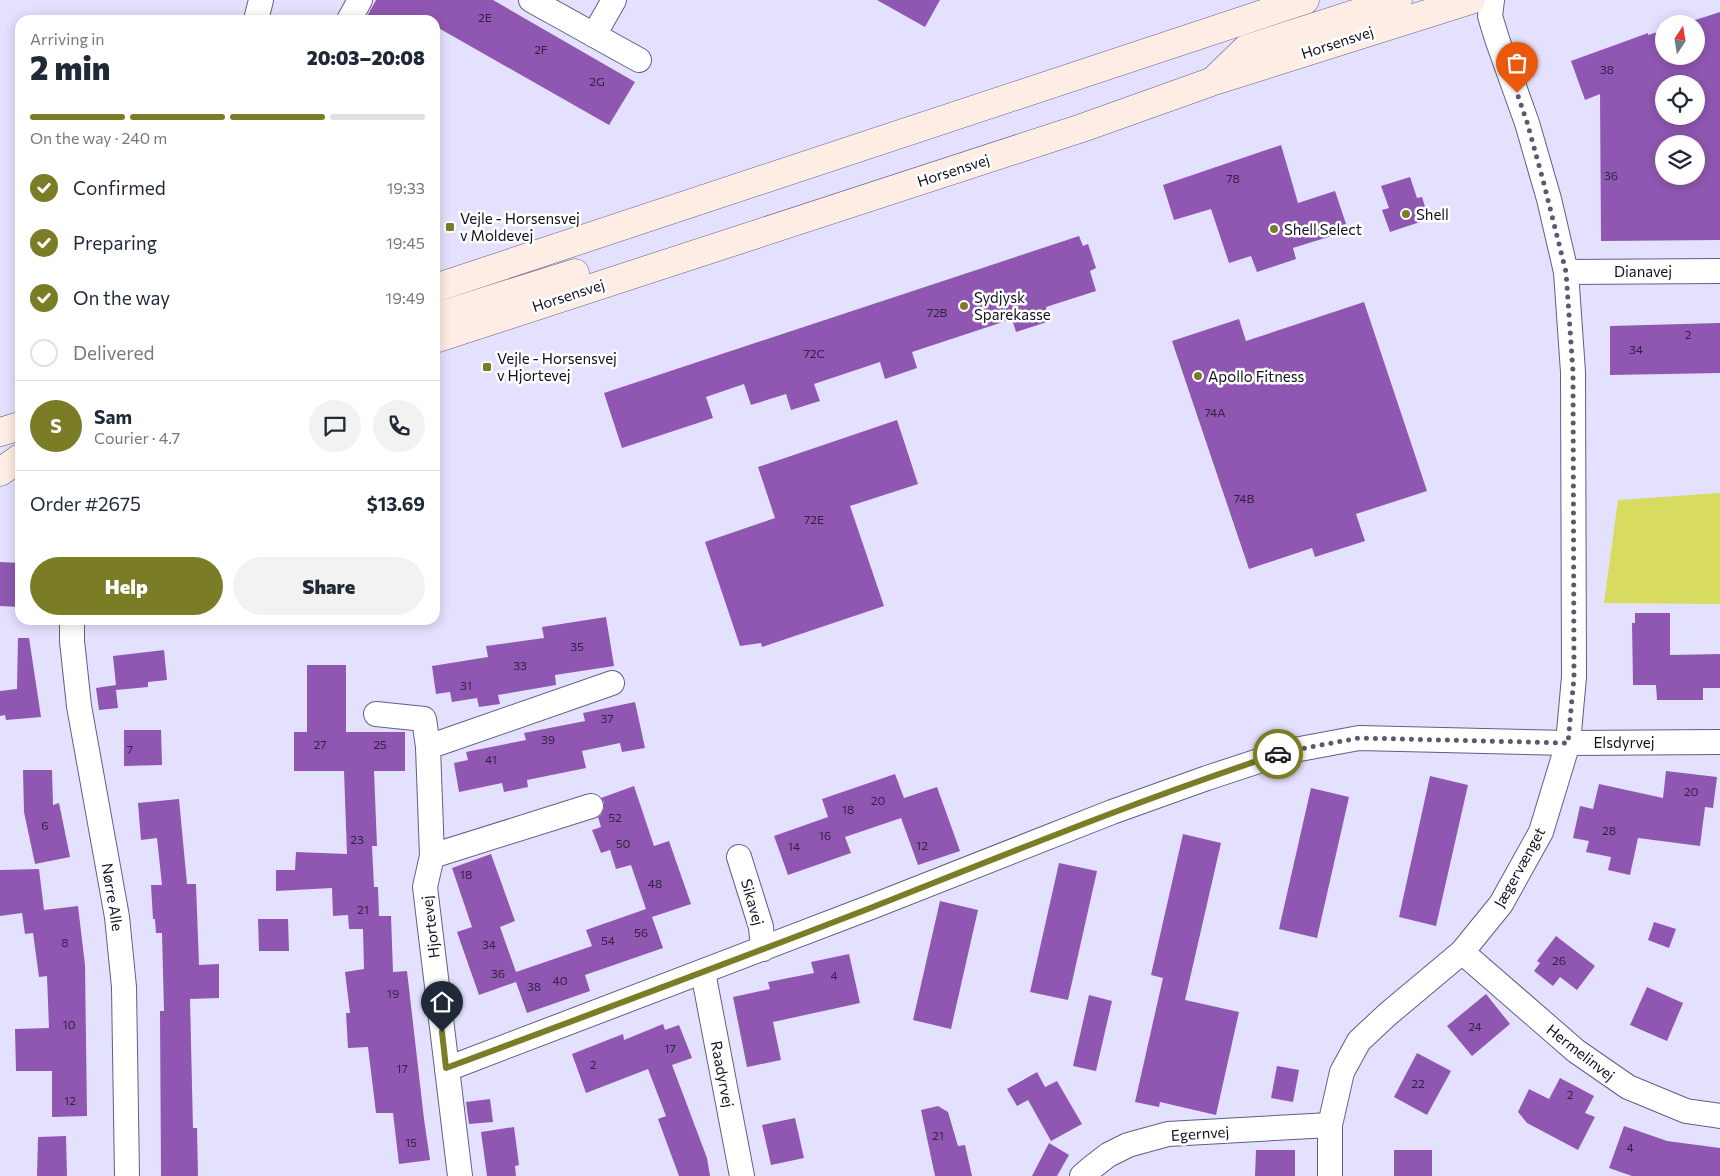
<!DOCTYPE html>
<meta charset="utf-8">
<style>
body{margin:0;font-family:Commissioner,sans-serif;background:#f2f2f3;color:#1f2937;height:100vh;display:flex;flex-direction:column;font-size:19px;white-space:nowrap}
*{box-sizing:border-box;margin:0}
p{font-size:16px;color:#747a83}
.icon{flex:none;width:28px;height:28px;fill:none;stroke:currentColor;stroke-width:2;stroke-linecap:round;stroke-linejoin:round}
.map{position:relative;flex:1;overflow:hidden}
.sheet{position:absolute;left:15px;top:15px;width:425px;height:610px;display:flex;flex-direction:column;background:#fff;border-radius:15px;box-shadow:0 2px 12px #0003}
.sheet>*{flex:none}
.needle{width:32px;rotate:12deg}
.controls{position:absolute;left:1655px;top:15px;display:grid;gap:10px}
.controls a{display:grid;place-items:center;width:50px;height:50px;border-radius:50%;background:#fff;box-shadow:0 2px 12px #0003;font-size:25px}
.pin{position:absolute;display:grid;place-items:center;width:42px;height:42px;color:#fff;margin:-51px -21px;border-radius:50% 50% 50% 0;rotate:-45deg;box-shadow:0 0 5px #0007}
.pin .icon{rotate:45deg}
.courier{position:absolute;display:grid;place-items:center;width:50px;height:50px;margin:-25px;border:4px solid #7a7d26;border-radius:50%;background:#fff;color:#222;box-shadow:0 1px 6px #0007}
.overview em{font-style:normal;font-weight:800}
.overview div{display:flex;flex-direction:column-reverse}
.overview{display:flex;align-items:center;justify-content:space-between;height:85px;padding:0 15px}
h1{font-size:32px;font-weight:800;line-height:38px}
.bar{display:grid;grid-template-columns:repeat(4,1fr);gap:8px 5px;align-content:center;height:60px;padding:0 15px}
.bar i{height:6px;border-radius:4px;background:#e0e1e3}
.bar .selected{background:#7a7d26}
.bar p{grid-column:span 4}
.line{display:flex;align-items:center;gap:12px;padding:0 15px;border-top:1px solid #e0e1e3}
.line div{flex:1}
.round{display:grid;place-items:center;flex:none;width:52px;height:52px;border-radius:26px;background:#f2f2f3}
ol{padding:0 15px;list-style:none}
li{display:flex;align-items:center;gap:15px;height:55px}
li p{margin-inline-start:auto}
li .icon{padding:5px;border-radius:50%;background:#7a7d26;color:#fff;stroke-width:4}
li:last-child{color:#747a83}
li i{width:28px;height:28px;border:2px solid #e0e1e3;border-radius:50%}
.primary-button{display:flex;gap:10px;margin-top:auto;padding:10px 15px}
.primary-button a{flex:1;height:58px;border-radius:30px;background:#7a7d26;color:#fff;font-size:20px;font-weight:800;line-height:58px;text-align:center}
.primary-button a+a{background:#f2f2f3;color:#1f2937}
.map>svg:first-child{display:block}
</style>
<div class="map">
<svg width="1720" height="1176" viewBox="0 0 1720 1176">
<rect width="100%" height="100%" fill="#e4e1fe"/>
<path fill="#d7dc61" d="M1720 493V604L1604 603 1618 500Z"/>
<g fill="#8f57b2" fill-rule="evenodd">
<path d="M376 0H493L635 82 609 125 435 26V20H365Z"/>
<path d="M877 0H940L925 27Z"/>
<path d="M1720 12V240L1601 241 1600 94 1585 100 1571 61 1648 33V35L1664 30V56H1696V24H1683ZM1664 84H1696V116H1664ZM1664 144H1696V176H1664Z"/>
<path d="M1281 145 1298 203 1335 191 1346 224 1339 227 1341 233 1293 248 1296 259 1257 272 1251 256 1229 263 1211 209 1174 220 1163 185Z"/>
<path d="M1410 177 1417 198 1422 197 1429 219 1390 232 1382 210 1389 208 1381 186Z"/>
<path d="M1079 236 1083 246 1088 244 1096 268 1090 271 1096 291 1046 307 1050 321 1016 332 1012 319 912 352 917 368 885 379 880 362 814 384 820 401 791 410 786 394 751 405 744 384 706 397 713 418 622 448 604 393Z"/>
<path d="M1364 302 1427 491 1356 514 1365 541 1315 557 1312 548 1249 569 1172 341 1239 319 1246 341Z"/>
<path d="M1720 323V373L1610 375V326Z"/>
<path d="M897 420 918 484 850 506 884 606 762 647 761 643 740 646 705 542 775 518 758 467Z"/>
<path d="M0 562 20 563V607L0 606Z"/>
<path d="M1635 613H1670V655L1720 654V688H1703V700H1657L1656 685H1633L1632 623H1635Z"/>
<path d="M606 617 614 666 555 675 556 685 498 695 500 704 479 707 477 698 452 702 450 692 436 694 432 666 488 657 486 646 544 638 542 627Z"/>
<path d="M18 638H29L41 717 6 720 5 715 0 716V691L17 689Z"/>
<path d="M164 650 167 680 148 682V687L116 690 118 708 99 710 96 688 116 685 113 656Z"/>
<path d="M307 665H346V732H405V771H374L377 846H372L374 887H378L379 916H391L393 972 407 971 424 1119 430 1160 399 1164 393 1113H376L368 1047 348 1048 346 1013H350L345 972 364 969 363 929H349L348 915 333 916 332 888 276 891V870H295L296 852 347 854 344 771H294V732H307Z"/>
<path d="M635 702 645 748 622 752 620 743 582 751 586 768 527 780 528 787 504 792 502 783 459 792 454 763 468 760 466 752 526 740 524 733 585 721 583 713Z"/>
<path d="M124 730H161L162 765 124 766Z"/>
<path d="M23 770H52L53 805 59 803 70 857 35 864 24 812Z"/>
<path d="M1666 771 1717 777 1713 808 1705 807 1700 846 1638 838 1630 875 1608 870 1611 857 1586 852 1589 841 1573 838 1580 806 1593 809 1599 784 1663 798Z"/>
<path d="M895 774 904 798 937 787 960 851 918 865 901 818 845 837 851 853 788 875 774 836 828 817 822 799Z"/>
<path d="M1430 776 1468 785 1436 926 1399 917Z"/>
<path d="M634 786 654 846 669 841 691 904 652 917 663 948 585 975 590 991 527 1013 516 982 479 995 457 932 472 927 452 868 491 854 515 921 500 927 516 972 592 946 586 930 646 909 631 865 616 869 610 850 601 853 592 830 601 827 598 817 601 815 604 808V802L601 798Z"/>
<path d="M1311 788 1349 797 1317 938 1279 929Z"/>
<path d="M179 799 187 884H196L199 965 219 964V998L190 999 193 1128H197L198 1176H161L160 1011H164L162 933H156L155 919H153L151 885H162L157 838 141 840 138 803Z"/>
<path d="M1183 834 1221 843 1185 1000 1239 1012 1216 1115 1160 1102 1159 1107 1135 1102 1163 978 1151 975Z"/>
<path d="M1059 863 1097 871 1068 1000 1030 992Z"/>
<path d="M39 869 44 910 78 906 85 965 87 1116 52 1117V1071H16L15 1029 49 1028 47 976 39 977 33 933 25 934 22 913 0 916V870Z"/>
<path d="M940 901 978 910 951 1029 913 1020Z"/>
<path d="M258 919H288L289 951H259Z"/>
<path d="M1654 922 1676 929 1669 948 1648 940Z"/>
<path d="M1556 936 1595 966 1577 990 1560 977 1553 986 1534 971 1540 963 1537 961Z"/>
<path d="M849 954 860 1003 773 1022 781 1060 747 1067 733 997 770 989 768 982 814 973 811 962Z"/>
<path d="M1647 987 1683 1003 1667 1041 1630 1025Z"/>
<path d="M1486 994 1510 1024 1472 1056 1447 1026Z"/>
<path d="M1089 995 1112 1001 1096 1071 1073 1066Z"/>
<path d="M663 1024 665 1030 679 1025 692 1058 672 1065 707 1158 710 1176H679L658 1119 666 1116 648 1069 586 1093 572 1054 623 1034 624 1040Z"/>
<path d="M1417 1053 1451 1071 1427 1115 1394 1097Z"/>
<path d="M1277 1066 1299 1070 1293 1102 1271 1098Z"/>
<path d="M1037 1072 1045 1087 1057 1081 1082 1124 1051 1141 1028 1100 1017 1106 1007 1089Z"/>
<path d="M1560 1078 1594 1096 1585 1113 1595 1117 1578 1150 1527 1123 1518 1112 1529 1089 1549 1099Z"/>
<path d="M490 1099 493 1122 469 1124 466 1102Z"/>
<path d="M938 1106 948 1112 958 1146 965 1145 972 1176H935L921 1110Z"/>
<path d="M795 1118 804 1158 771 1165 762 1125Z"/>
<path d="M1624 1126 1667 1141 1720 1148V1176H1632L1609 1168Z"/>
<path d="M514 1127 519 1165 515 1166 516 1176H487L481 1132Z"/>
<path d="M66 1136 67 1176H37L38 1137Z"/>
<path d="M1049 1143 1069 1155 1057 1176H1032Z"/>
<path d="M1256 1150H1295V1176H1255Z"/>
<rect x="1394" y="1150" width="38" height="26"/>
</g>
<g fill="none" stroke-linecap="round" stroke-linejoin="round">
<g stroke="#635d86" stroke-width="26">
<g id="minor">
<path d="M531 0 639 60"/>
<path d="M256 20 261 0"/>
<path d="M349 20 360 0"/>
<path d="M594 35 614 0"/>
<path d="M1566 272 1720 271"/>
<path d="M72 620V641L79 706 117 917 124 987 127 1176"/>
<path d="M376 714 424 719 428 747 432 856 425 887 460 1176"/>
<path d="M428 747 612 683"/>
<path d="M432 856 591 806"/>
<path d="M739 857 761 927 763 949"/>
<path d="M1462 952 1576 1051 1628 1087 1686 1111 1720 1116"/>
<path d="M703 972 742 1176"/>
<path d="M447 1069 871 907 1112 812 1207 778 1289 751 1359 738 1568 743 1720 742"/>
<path d="M1082 1176 1090 1169 1108 1155 1128 1145 1168 1134 1330 1125"/>
<path d="M1330 1176V1125L1342 1072 1359 1041 1388 1014 1462 952 1501 904 1541 832 1568 743 1574 677 1573 372 1566 272 1549 199 1527 123 1497 39 1490 16 1492 0"/>
</g>
</g>
<g stroke="#635d86" stroke-width="29">
<g id="secondary">
<path d="M1216 78 1246 49 1398 0"/>
<path d="M435 288 1305 0"/>
<path d="M435 317 575 273"/>
<path d="M435 339 1082 128 1211 82 1471 0"/>
<path d="M0 432 20 426"/>
<path d="M0 472 20 458"/>
</g>
</g>
<use href="#minor" stroke="#fff" stroke-width="24"/>
<use href="#secondary" stroke="#feede4" stroke-width="28"/>
</g>
<g fill="none" stroke-linecap="round" stroke-linejoin="round">
<path stroke="#5c596e" stroke-width="5" stroke-dasharray="0 9" d="M1278 754 1289 751 1359 738 1568 743 1574 677 1573 372 1566 272 1543 180 1527 122 1517 93"/>
<path stroke="#7a7d26" stroke-width="6" d="M442 1032 446 1068C589 1015 731 962 873 907 1007 854 1141 799 1278 754"/>
</g>
<g fill="#7a7d26" stroke="#fff" stroke-width="2">
<circle cx="1406" cy="214" r="5"/>
<rect x="445" y="222" width="10" height="10" rx="2.5"/>
<circle cx="1274" cy="229" r="5"/>
<circle cx="964" cy="306" r="5"/>
<rect x="482" y="362" width="10" height="10" rx="2.5"/>
<circle cx="1198" cy="376" r="5"/>
</g>
<g text-anchor="middle" dominant-baseline="central" stroke-width="5" stroke-linejoin="round" paint-order="stroke">
<g font-size="12" fill="#322244">
<text x="485" y="17">2E</text>
<text x="541" y="49">2F</text>
<text x="1607" y="69">38</text>
<text x="597" y="81">2G</text>
<text x="1611" y="175">36</text>
<text x="1233" y="178">78</text>
<text x="937" y="312">72B</text>
<text x="1688" y="334">2</text>
<text x="1636" y="349">34</text>
<text x="814" y="353">72C</text>
<text x="1215" y="412">74A</text>
<text x="1244" y="498">74B</text>
<text x="814" y="519">72E</text>
<text x="577" y="646">35</text>
<text x="520" y="665">33</text>
<text x="466" y="685">31</text>
<text x="607" y="718">37</text>
<text x="548" y="739">39</text>
<text x="320" y="744">27</text>
<text x="380" y="744">25</text>
<text x="130" y="749">7</text>
<text x="491" y="759">41</text>
<text x="1691" y="791">20</text>
<text x="878" y="800">20</text>
<text x="848" y="809">18</text>
<text x="615" y="817">52</text>
<text x="45" y="825">6</text>
<text x="1609" y="830">28</text>
<text x="825" y="835">16</text>
<text x="357" y="839">23</text>
<text x="623" y="843">50</text>
<text x="922" y="845">12</text>
<text x="794" y="846">14</text>
<text x="466" y="874">18</text>
<text x="655" y="883">48</text>
<text x="363" y="909">21</text>
<text x="641" y="932">56</text>
<text x="608" y="940">54</text>
<text x="65" y="942">8</text>
<text x="489" y="944">34</text>
<text x="1559" y="960">26</text>
<text x="498" y="973">36</text>
<text x="834" y="975">4</text>
<text x="560" y="980">40</text>
<text x="534" y="986">38</text>
<text x="393" y="993">19</text>
<text x="69" y="1024">10</text>
<text x="1475" y="1026">24</text>
<text x="670" y="1048">17</text>
<text x="593" y="1064">2</text>
<text x="402" y="1068">17</text>
<text x="1418" y="1083">22</text>
<text x="1570" y="1094">2</text>
<text x="70" y="1100">12</text>
<text x="938" y="1135">21</text>
<text x="411" y="1142">15</text>
<text x="1630" y="1147">4</text>
</g>
<g font-size="15" fill="#131020" stroke="#fff">
<text transform="translate(1337 42) rotate(-18)">Horsensvej</text>
<text transform="translate(953 170) rotate(-18)">Horsensvej</text>
<text x="1643" y="271">Dianavej</text>
<text transform="translate(568 295) rotate(-18)">Horsensvej</text>
<text x="1624" y="742">Elsdyrvej</text>
<text transform="translate(1519 867) rotate(-61)">Jægervænget</text>
<text transform="translate(113 897) rotate(81)">Nørre Alle</text>
<text transform="translate(753 902) rotate(74)">Sikavej</text>
<text transform="translate(430 927) rotate(-97)">Hjortevej</text>
<text transform="translate(1581 1052) rotate(38)">Hermelinvej</text>
<text transform="translate(723 1074) rotate(79)">Raadyrvej</text>
<text transform="translate(1200 1133) rotate(-4)">Egernvej</text>
</g>
<g font-size="15" fill="#131020" stroke="#fff" text-anchor="start">
<text x="1416" y="214">Shell</text>
<text x="460" y="218">Vejle - Horsensvej<tspan x="460" dy="17">v Moldevej</tspan></text>
<text x="1284" y="229">Shell Select</text>
<text x="974" y="297">Sydjysk<tspan x="974" dy="17">Sparekasse</tspan></text>
<text x="497" y="358">Vejle - Horsensvej<tspan x="497" dy="17">v Hjortevej</tspan></text>
<text x="1208" y="376">Apollo Fitness</text>
</g>
</g>
</svg>
<div class="controls">
<a><svg class="needle" viewBox="-14 -14 28 28"><path d="M0-13l5 13h-10z" fill="#e53935"/><path d="M0 13l5-13h-10z" fill="#747a83"/></svg></a>
<a><svg class="icon" aria-label="locate" viewBox="0 0 24 24"><circle cx="12" cy="12" r="6"/><path d="M12 2v4M12 18v4M2 12h4M18 12h4"/></svg></a>
<a><svg class="icon" aria-label="layers" viewBox="0 0 24 24"><path d="M12 4l9 5-9 5-9-5zM3 14l9 5 9-5"/></svg></a>
</div>
<div class="pin" style="left:1517px;top:93px;background:#ea580c"><svg class="icon" aria-label="bag" viewBox="0 0 24 24"><path d="M5 8h14l-1 12H6zM9 8a3 3 0 0 1 6 0"/></svg></div>
<div class="pin" style="left:442px;top:1032px;background:#1f2937"><svg class="icon" aria-label="home" viewBox="0 0 24 24"><path d="M3 11l9-7 9 7M6 9v11h12V9"/></svg></div>
<div class="courier" style="left:1278px;top:754px"><svg class="icon" aria-label="car" viewBox="0 0 24 24"><path d="M5 17H2v-5l4-1 3-4h7l3 4 3 1v5h-3M9 17h6M6 11h13"/><circle cx="7" cy="17" r="2"/><circle cx="17" cy="17" r="2"/></svg></div>
<section class="sheet">
<div class="overview"><div><h1>2 min</h1><p>Arriving in</p></div><em>20:03–20:08</em></div>
<div class="bar"><i class="selected"></i><i class="selected"></i><i class="selected"></i><i></i><p>On the way · 240 m</p></div>
<ol>
<li><svg class="icon" aria-label="check" viewBox="0 0 24 24"><path d="M5 12l5 5 9-10"/></svg>Confirmed<p>19:33</p></li>
<li><svg class="icon" aria-label="check" viewBox="0 0 24 24"><path d="M5 12l5 5 9-10"/></svg>Preparing<p>19:45</p></li>
<li><svg class="icon" aria-label="check" viewBox="0 0 24 24"><path d="M5 12l5 5 9-10"/></svg>On the way<p>19:49</p></li>
<li><i></i>Delivered</li>
</ol>
<div class="line" style="height:90px"><b class="round" style="background:#7a7d26;color:#fff">S</b><div><b>Sam</b><p>Courier · 4.7</p></div><a class="round"><svg class="icon" aria-label="chat" viewBox="0 0 24 24"><path d="M4 5h16v11H9l-5 4z"/></svg></a><a class="round"><svg class="icon" aria-label="phone" viewBox="0 0 24 24"><path d="M5 4h4l2 5-3 2q2 4 5 5l2-3 5 2v4C11 20 4 13 5 4z"/></svg></a></div>
<div class="line" style="height:65px"><div>Order #2675</div><b>$13.69</b></div>
<div class="primary-button"><a>Help</a><a>Share</a></div>
</section>
</div>
